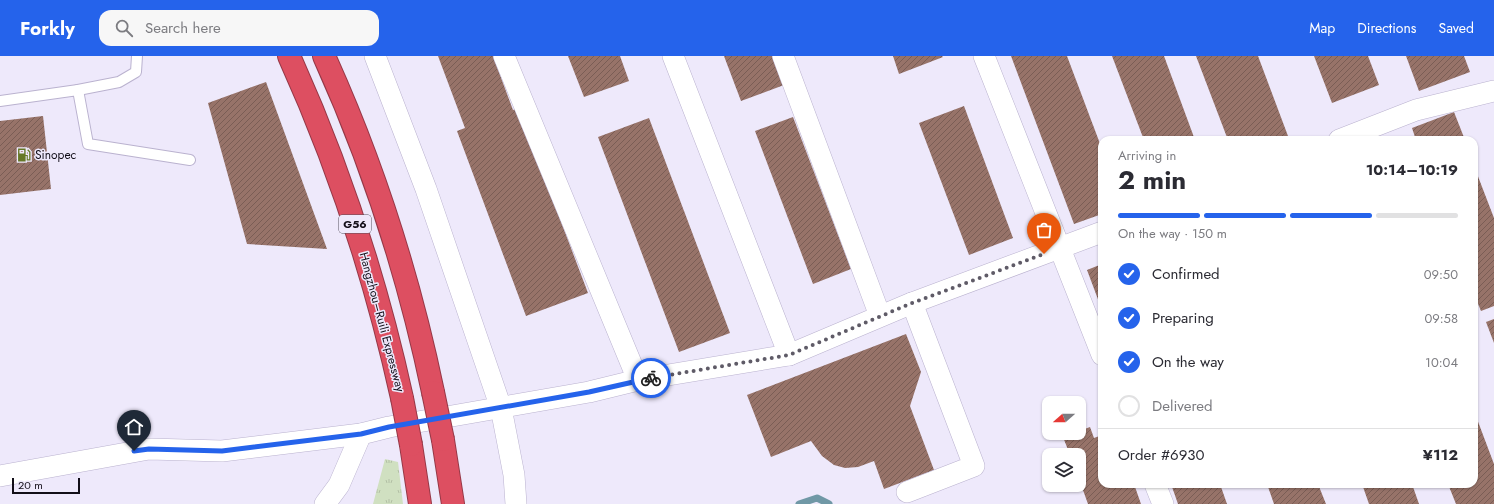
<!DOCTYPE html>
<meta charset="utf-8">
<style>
body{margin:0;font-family:Jost,sans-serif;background:#f7f7f7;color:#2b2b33;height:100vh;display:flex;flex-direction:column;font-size:15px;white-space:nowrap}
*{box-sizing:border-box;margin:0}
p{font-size:13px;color:#7c7c81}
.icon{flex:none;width:22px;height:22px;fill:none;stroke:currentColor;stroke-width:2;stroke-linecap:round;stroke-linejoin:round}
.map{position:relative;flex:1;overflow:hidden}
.drawer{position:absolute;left:1098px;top:80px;width:380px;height:352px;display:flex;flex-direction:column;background:#fff;border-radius:12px;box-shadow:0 1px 3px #0004}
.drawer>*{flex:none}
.needle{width:26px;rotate:249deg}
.buttons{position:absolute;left:1042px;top:340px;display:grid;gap:8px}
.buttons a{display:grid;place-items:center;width:44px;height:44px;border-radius:8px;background:#fff;box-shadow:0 1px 3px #0004;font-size:20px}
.scale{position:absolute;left:12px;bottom:10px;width:68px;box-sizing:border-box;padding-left:4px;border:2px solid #120e18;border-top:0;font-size:11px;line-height:14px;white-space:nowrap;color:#120e18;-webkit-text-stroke:3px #eee9fb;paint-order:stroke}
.pin{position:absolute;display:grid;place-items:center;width:34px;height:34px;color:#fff;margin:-41px -17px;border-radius:50% 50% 50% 0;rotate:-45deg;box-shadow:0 0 4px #0007}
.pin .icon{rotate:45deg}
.courier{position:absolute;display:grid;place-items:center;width:40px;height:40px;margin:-20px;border:3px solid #2563eb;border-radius:50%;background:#fff;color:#222;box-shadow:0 1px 5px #0007}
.overview em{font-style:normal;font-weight:700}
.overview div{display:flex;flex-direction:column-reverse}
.overview{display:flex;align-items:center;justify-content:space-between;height:68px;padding:0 20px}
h1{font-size:26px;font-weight:700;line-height:30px}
.bar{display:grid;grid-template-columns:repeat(4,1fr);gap:6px 4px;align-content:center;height:48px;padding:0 20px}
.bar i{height:5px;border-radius:3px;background:#e1e1e2}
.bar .selected{background:#2563eb}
.bar p{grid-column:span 4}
.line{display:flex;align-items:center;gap:10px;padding:0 20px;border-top:1px solid #e1e1e2}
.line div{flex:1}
ol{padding:0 20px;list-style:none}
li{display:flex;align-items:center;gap:12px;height:44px}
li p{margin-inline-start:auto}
li .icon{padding:4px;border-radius:50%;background:#2563eb;color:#fff;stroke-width:4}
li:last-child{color:#7c7c81}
li i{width:22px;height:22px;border:2px solid #e1e1e2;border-radius:50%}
header{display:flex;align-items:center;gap:24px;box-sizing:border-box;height:56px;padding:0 20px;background:#2563eb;color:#fff}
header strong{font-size:19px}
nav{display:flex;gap:22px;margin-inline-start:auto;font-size:14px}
.search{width:280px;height:36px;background:#f7f7f7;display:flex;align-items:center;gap:10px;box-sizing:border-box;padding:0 14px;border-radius:12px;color:#7c7c81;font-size:15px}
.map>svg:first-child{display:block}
</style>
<header>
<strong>Forkly</strong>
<div class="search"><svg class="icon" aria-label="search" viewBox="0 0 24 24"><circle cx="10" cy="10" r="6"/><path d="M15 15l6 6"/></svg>Search here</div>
<nav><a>Map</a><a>Directions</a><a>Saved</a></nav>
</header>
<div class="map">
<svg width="1494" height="448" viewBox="0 0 1494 448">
<defs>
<pattern id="grass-tufts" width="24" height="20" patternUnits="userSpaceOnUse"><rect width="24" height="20" fill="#d0e0c1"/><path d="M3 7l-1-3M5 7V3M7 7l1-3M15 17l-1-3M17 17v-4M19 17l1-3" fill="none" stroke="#b2bfa5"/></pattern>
<pattern id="building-hatch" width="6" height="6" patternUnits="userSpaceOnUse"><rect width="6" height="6" fill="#977369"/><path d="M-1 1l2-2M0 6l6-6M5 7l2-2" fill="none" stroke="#7a5d55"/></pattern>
</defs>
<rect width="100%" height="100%" fill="#eee9fb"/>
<path fill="url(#grass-tufts)" d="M385 403 398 406 403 448H373Z"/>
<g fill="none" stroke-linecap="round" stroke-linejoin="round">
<path stroke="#7098a6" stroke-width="7" d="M799 448 817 442 829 448"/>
</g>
<g fill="url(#building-hatch)">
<path d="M438 0H493L513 54 518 52 588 237 526 260 457 75 465 72Z"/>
<path d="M568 0H620L629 25 584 41Z"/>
<path d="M724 0H773L784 29 741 45Z"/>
<path d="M893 0H942L943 1 899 18Z"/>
<path d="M1011 0H1067L1102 93V158L1074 168Z"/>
<path d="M1112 0H1164L1195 84H1144Z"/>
<path d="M1196 0H1258L1288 80 1278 84H1228Z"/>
<path d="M1314 0H1368L1379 29 1332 47Z"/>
<path d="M1406 0H1464L1470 16 1419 35Z"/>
<path d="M266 26 327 193 247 188 208 47Z"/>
<path d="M964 50 1013 182 969 199 919 67Z"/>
<path d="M1454 56 1465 84H1416L1412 72Z"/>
<path d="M43 60 51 133 0 139V65Z"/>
<path d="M793 61 851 213 813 228 755 75Z"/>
<path d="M649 62 730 277 679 296 598 81Z"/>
<path d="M1474 110 1494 162V250L1481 255 1474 238Z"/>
<path d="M1102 208V254L1087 214Z"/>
<path d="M1494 263V287L1486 266Z"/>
<path d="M906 278 921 316 910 350 934 414 884 433 874 405 858 411 845 412 834 409 822 400 811 385 771 401 747 339Z"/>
<path d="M1474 355 1494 408V448H1456L1448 428H1474Z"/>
<path d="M1090 371 1094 382 1102 379V428H1134L1141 448H1088L1079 423V399H1070L1063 381 1079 377V375Z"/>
<path d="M1171 428H1220L1227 448H1178Z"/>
<path d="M1267 428H1318L1326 448H1274Z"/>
<path d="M1362 428H1412L1419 448H1369Z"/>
</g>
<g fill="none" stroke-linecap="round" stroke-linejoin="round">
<g stroke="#bab2cf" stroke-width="12">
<g id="service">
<path d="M78 34 119 26 136 16 137 0"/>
<path d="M0 45 78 34 88 88 190 104"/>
</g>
</g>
<g stroke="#bab2cf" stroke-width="22">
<g id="minor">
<path d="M375 0 426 133 501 352 514 419 516 448"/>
<path d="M504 0 638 324"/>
<path d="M673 0 789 299"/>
<path d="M783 0 880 260"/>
<path d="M984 0 1102 299"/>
<path d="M1339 84 1416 54 1494 35"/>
<path d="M0 420 149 393 222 395 361 378 389 371 589 336 638 324 789 299 912 247 1102 176"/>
<path d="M1155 428 1163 448"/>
<path d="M907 436 974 410 912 247"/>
<path d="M325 448 339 429 361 378"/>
</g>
</g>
<g stroke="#963847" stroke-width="24">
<g id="motorway">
<path d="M289 0C339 110 376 224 402 342"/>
<path d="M324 0C373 108 409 221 433 336"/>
<path d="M443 384 453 448"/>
<path d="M411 389 420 448"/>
</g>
</g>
<use href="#service" stroke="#fff" stroke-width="10"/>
<use href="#minor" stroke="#fff" stroke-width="21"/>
<use href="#motorway" stroke="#dd4f61" stroke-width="22"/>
<g stroke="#963847" stroke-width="24" stroke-linecap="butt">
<g id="motorway-bridge">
<path d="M433 336 443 384"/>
<path d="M402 342 411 389"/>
</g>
</g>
<use href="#motorway-bridge" stroke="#dd4f61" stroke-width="22"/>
</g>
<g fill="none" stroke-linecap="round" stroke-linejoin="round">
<path stroke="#5f5b67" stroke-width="4" stroke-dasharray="0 7.2" d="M651 322 789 299 912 247 1044 198"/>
<path stroke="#2563eb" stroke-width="5" d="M134 395 149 393 222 395 361 378 389 371 589 336 651 322"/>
</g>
<defs>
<g id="fuel-bare" transform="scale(1.08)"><path d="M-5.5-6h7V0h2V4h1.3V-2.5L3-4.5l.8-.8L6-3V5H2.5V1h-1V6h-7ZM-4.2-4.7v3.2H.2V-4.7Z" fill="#657727" stroke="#eee9fb" stroke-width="2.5" paint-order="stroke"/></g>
</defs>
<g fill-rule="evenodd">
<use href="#fuel-bare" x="24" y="99"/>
</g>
<g text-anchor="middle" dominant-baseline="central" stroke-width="3" stroke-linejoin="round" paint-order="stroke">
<rect fill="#eee9fb" stroke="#54505c" stroke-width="1" x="339" y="159" width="32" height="18" rx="3"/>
<g font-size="11" font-weight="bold" fill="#120e18">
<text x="355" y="168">G56</text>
</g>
<g font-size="12" fill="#120e18" stroke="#eee9fb" text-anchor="start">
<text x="35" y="99">Sinopec</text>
</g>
<g font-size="12" fill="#120e18" stroke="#eee9fb">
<text transform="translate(382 266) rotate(75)">Hangzhou–Ruili Expressway</text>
</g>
</g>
</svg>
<div class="buttons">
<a><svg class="needle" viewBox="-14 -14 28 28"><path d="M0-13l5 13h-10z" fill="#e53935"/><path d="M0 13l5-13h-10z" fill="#7c7c81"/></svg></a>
<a><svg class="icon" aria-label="layers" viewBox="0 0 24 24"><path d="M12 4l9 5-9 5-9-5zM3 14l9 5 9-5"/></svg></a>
</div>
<div class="scale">20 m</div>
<div class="pin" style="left:1044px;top:198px;background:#ea580c"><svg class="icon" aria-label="bag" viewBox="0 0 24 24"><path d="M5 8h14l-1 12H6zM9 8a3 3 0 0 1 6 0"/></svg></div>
<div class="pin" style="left:134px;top:395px;background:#1f2937"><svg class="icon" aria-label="home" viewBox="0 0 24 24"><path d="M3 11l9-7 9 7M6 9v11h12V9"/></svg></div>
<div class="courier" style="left:651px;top:322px"><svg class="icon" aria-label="bike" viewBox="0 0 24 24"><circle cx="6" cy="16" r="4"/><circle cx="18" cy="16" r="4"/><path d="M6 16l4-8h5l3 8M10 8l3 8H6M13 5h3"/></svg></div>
<section class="drawer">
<div class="overview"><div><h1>2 min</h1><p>Arriving in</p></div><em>10:14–10:19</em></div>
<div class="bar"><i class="selected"></i><i class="selected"></i><i class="selected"></i><i></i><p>On the way · 150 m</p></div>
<ol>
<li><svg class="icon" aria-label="check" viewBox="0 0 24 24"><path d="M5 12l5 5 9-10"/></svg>Confirmed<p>09:50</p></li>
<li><svg class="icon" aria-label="check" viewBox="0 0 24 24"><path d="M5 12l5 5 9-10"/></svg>Preparing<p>09:58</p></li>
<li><svg class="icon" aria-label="check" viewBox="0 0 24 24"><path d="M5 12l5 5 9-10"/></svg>On the way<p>10:04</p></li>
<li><i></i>Delivered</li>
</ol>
<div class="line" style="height:52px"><div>Order #6930</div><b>¥112</b></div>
</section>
</div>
